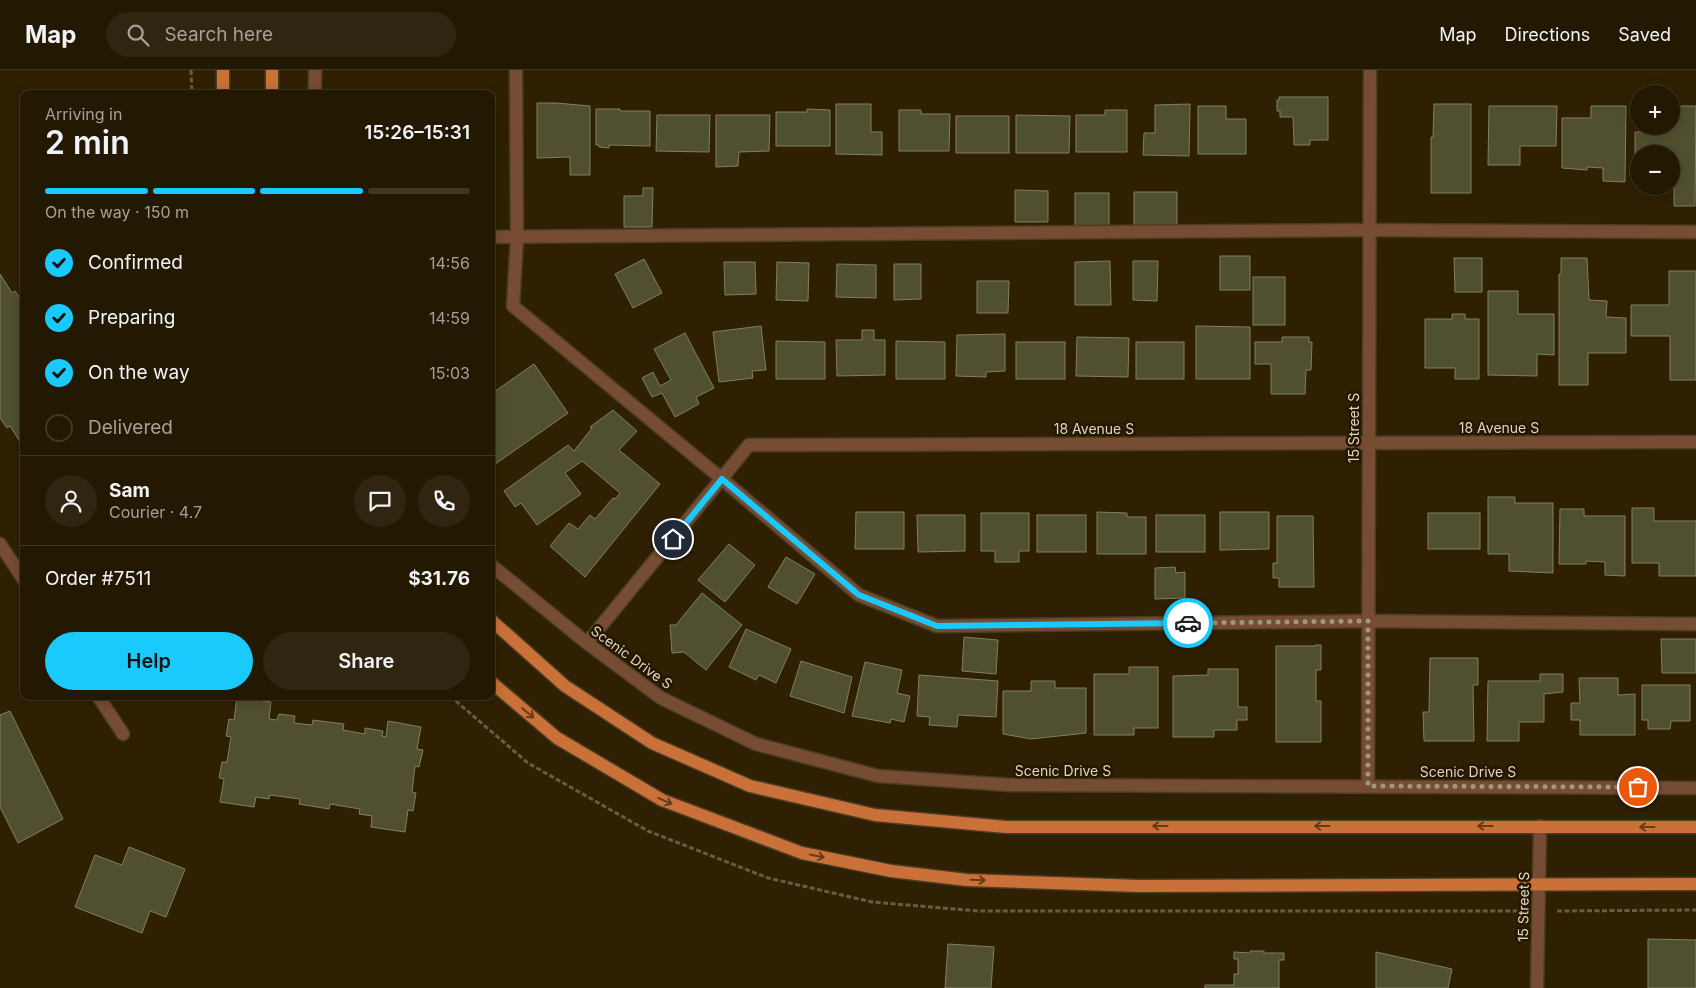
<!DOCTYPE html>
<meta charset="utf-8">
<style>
body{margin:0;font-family:Inter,sans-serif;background:#2f2511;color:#f1f3f6;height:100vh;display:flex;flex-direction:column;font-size:19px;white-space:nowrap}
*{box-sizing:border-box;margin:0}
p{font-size:16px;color:#a3a099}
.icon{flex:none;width:28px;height:28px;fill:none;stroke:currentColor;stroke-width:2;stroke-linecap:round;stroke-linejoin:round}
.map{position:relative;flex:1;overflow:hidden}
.drawer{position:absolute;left:20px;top:20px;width:475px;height:610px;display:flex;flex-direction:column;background:#231802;border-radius:10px;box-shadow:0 2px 12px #0003,0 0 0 1px #403724}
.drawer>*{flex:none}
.tools{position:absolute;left:1630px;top:15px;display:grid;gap:10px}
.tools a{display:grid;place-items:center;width:50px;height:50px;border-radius:50%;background:#231802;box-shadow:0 2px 12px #0003,0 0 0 1px #403724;font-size:25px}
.pin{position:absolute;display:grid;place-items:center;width:42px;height:42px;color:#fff;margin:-21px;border:2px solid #fff;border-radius:50%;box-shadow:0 1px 5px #0007}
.courier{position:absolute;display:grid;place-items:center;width:50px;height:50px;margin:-25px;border:4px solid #1bcafc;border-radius:50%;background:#fff;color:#222;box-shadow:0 1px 6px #0007}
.headline em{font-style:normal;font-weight:600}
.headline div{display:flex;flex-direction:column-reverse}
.headline{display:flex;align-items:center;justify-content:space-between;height:85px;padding:0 25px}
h1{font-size:32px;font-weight:600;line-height:38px}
.bar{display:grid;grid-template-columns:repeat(4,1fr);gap:8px 5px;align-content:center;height:60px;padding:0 25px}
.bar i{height:6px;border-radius:4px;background:#403724}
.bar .current{background:#1bcafc}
.bar p{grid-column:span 4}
.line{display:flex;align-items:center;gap:12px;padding:0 25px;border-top:1px solid #403724}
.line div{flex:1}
.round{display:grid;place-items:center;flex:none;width:52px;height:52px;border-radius:26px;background:#2f2511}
ol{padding:0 25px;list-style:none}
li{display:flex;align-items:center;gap:15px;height:55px}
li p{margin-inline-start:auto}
li .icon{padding:5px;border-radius:50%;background:#1bcafc;color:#111;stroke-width:4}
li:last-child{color:#a3a099}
li i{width:28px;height:28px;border:2px solid #403724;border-radius:50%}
.cta{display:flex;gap:10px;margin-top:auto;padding:10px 25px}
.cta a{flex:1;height:58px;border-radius:30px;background:#1bcafc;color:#111;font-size:20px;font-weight:600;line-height:58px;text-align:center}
.cta a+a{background:#2f2511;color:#f1f3f6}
header{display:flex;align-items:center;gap:30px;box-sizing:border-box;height:70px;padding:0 25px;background:#231802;border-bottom:1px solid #403724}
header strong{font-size:24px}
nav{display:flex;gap:28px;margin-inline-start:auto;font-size:18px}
.search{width:350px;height:45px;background:#2f2511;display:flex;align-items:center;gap:12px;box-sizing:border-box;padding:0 18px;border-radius:28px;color:#a3a099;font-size:19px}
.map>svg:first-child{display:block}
</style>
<header>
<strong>Map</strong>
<div class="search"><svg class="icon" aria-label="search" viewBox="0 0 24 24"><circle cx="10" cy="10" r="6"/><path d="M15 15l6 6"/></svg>Search here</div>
<nav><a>Map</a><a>Directions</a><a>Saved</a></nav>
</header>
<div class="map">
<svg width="1696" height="918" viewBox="0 0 1696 918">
<rect width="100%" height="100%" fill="#2f2003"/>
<g fill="#505030" stroke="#7f805e">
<path d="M408 21 446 22V24H408Z"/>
<path d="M454 21 476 22V24H454Z"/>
<path d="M1279 27H1328V70H1310V75H1294L1293 47H1280V41H1277V30H1279Z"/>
<path d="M537 33H556L590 36V105H570V87L537 88Z"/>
<path d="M836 34H871V62H882V85L836 84Z"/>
<path d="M1190 34 1189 86 1143 85 1144 63H1155V35Z"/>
<path d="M1434 34H1471V123H1431V67H1433Z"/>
<path d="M1198 36H1226V49H1246V84H1198Z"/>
<path d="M1489 36H1557L1556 76H1520V95H1488Z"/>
<path d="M1591 36H1626L1625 112 1603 111V98L1587 97V100L1562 98V48H1591Z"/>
<path d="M1671 36H1696L1695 136H1674V104H1671V84H1639V104H1635V62H1669V56H1671Z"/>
<path d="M596 39H620V41H650V76L609 75V78L599 77V75H596Z"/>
<path d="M807 39 830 40V76H776V42H807Z"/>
<path d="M899 40H921V44H950L949 81H899Z"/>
<path d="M1105 40H1127V82H1076V45H1105Z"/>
<path d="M657 45H710L709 82 656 81Z"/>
<path d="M716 45H770L769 81 739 82 738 96 716 97Z"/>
<path d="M1016 45 1070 46 1069 83H1016Z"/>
<rect x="956" y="46" width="53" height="37"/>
<path d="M643 118H653L652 157H624V126H643Z"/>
<path d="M1015 120 1048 121V152H1015Z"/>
<path d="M1134 122H1177V156L1134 155Z"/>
<rect x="1075" y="123" width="34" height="33"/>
<rect x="1220" y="186" width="30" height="34"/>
<path d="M1454 188H1482V222H1455Z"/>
<path d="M1561 188H1587L1589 230 1607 231 1606 247 1626 248V283H1588V315H1559V204H1561Z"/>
<path d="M644 189 662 223 633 238 615 204Z"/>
<path d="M1110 191 1111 235H1075V192Z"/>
<path d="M1133 191H1158L1157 231 1133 230Z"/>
<path d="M724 192H755L756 224 725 225Z"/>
<path d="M777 192 809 193 808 231 776 230Z"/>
<path d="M837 194 876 195V228L836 227Z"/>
<path d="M894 194H921V229L894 230Z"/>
<path d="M1669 201H1696V310H1670V266H1631V235H1669Z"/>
<path d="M0 204 12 223 15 221 22 231 19 233 22 237 24 236V378L10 356 7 358 0 348Z"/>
<rect x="1253" y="207" width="32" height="48"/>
<path d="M977 211H1009L1008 243H977Z"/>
<path d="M1488 221H1518V244H1554V285L1537 284V306L1488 305Z"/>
<path d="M1452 244H1465V249H1479V309H1455V298H1425V249H1452Z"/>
<path d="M761 256 766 300 752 301 753 308 719 312 713 262Z"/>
<path d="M1196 256 1250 257V309H1196Z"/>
<path d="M862 260H874V270H885V305L837 306 836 270H862Z"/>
<path d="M685 263 714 318 696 327 699 334 675 347 662 323 652 327 642 308 653 302 660 316 671 310 654 279Z"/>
<path d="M1005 264V301L986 302V307L956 306 957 265Z"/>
<path d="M1077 267 1129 268 1128 307 1076 306Z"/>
<path d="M1282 267H1309V272H1312L1311 300H1306L1305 324H1271V294H1255V272H1282Z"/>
<path d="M776 271 825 272V309H776Z"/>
<path d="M896 271 945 272V309H896Z"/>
<rect x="1016" y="272" width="49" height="37"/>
<rect x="1136" y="272" width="48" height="37"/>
<path d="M534 294 568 343 491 397V324Z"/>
<path d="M613 340 637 361 619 380 660 414 585 507 550 476 569 453 578 459 590 445 595 449 613 428 615 429 620 423 582 391 565 403 581 424 537 455 521 433 515 437 504 421 568 375 574 381 592 358 590 357Z"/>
<path d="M1488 427H1515V433H1553V503L1509 501V484H1488Z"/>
<path d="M1632 438H1654V451H1696V506H1659V493H1632Z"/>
<path d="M1560 439H1584V446H1625V506L1605 505V492L1586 491V494H1559Z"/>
<path d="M856 442H904V479H855Z"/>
<path d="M1097 442 1127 443V447H1146V484H1097Z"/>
<path d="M1220 442H1269V479L1220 480Z"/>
<path d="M981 443H1029V481H1019V492H995V481H981Z"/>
<rect x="1428" y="443" width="52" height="36"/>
<path d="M917 445H965V481L918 482Z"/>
<rect x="1037" y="445" width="49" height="37"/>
<rect x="1156" y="445" width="49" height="37"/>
<path d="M1277 446H1313L1314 517H1279V508H1273V493H1277Z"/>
<path d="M729 474 755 495 725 532 698 510Z"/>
<path d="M786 487 815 504 797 534 768 517Z"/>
<path d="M1175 497 1176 503 1185 502V528L1155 529V498Z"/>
<path d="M702 523 742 555 706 600 684 582 672 583 670 555H676Z"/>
<path d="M746 559 791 579 776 613 759 605 756 610 729 597Z"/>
<path d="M964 567 998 570 996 604 962 601Z"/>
<path d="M1661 569H1696V603H1662Z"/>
<path d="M1315 575H1321V600H1316V631H1321V672H1276V576H1315Z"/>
<path d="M1430 588H1478V615H1473L1474 671H1424L1423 642H1429Z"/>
<path d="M801 591 852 607 844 643 790 626Z"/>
<path d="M865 592 902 600 897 623 910 626 904 652 891 649 890 653 852 646Z"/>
<path d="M1129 597H1158V658H1134V665H1094V604H1129Z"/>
<path d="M1208 599H1238V637H1247V650H1237V660H1214V667H1173V606L1208 605Z"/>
<path d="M1540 604H1563V622L1544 624V652H1519V671H1487L1488 611H1540Z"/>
<path d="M919 605 998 611 996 647 958 645 957 657 929 655 930 647 917 646Z"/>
<path d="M1579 608H1618V625L1635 624V665H1580V650H1571V633H1580Z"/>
<path d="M1031 611H1055V618H1086V663L1031 669 1003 664V621H1031Z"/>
<path d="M1642 615H1690V651H1671L1670 659H1648V650H1642Z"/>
<path d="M237 627 271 632 269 649 277 650 279 644 295 646 294 653 312 655 313 650 344 654 343 660 365 664V658L383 661 382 666 386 667 388 651 421 657 417 679 423 680 419 697 415 696 412 722 416 723 413 741 408 740 405 762 371 757 372 746 359 744 360 739 330 734 329 739 299 734 300 729 270 725 269 729 256 727 254 737 220 732 224 709 219 708 222 692H227L231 667 226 666 229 649 234 650Z"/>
<path d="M10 641 63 749 18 773 0 737V645Z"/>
<path d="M129 777 185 799 166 847 150 841 142 863 75 837 95 785 122 795Z"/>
<path d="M1648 869 1696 870V918H1648Z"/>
<path d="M948 874 994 877 991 918H945Z"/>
<path d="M1250 881H1264V883H1284V890H1279V918H1205V915H1234V904H1238V889H1234V882L1250 883Z"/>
<path d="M1376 882 1452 899 1448 918H1376Z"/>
</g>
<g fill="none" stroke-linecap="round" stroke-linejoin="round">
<g stroke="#4b3d22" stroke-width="15">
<g id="minor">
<path d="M516 0 517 167 513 236 722 409 859 525 937 556 1368 551 1696 554"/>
<path d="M315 24V0"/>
<path d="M491 167 1369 160 1696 162"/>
<path d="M0 474 24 510"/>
<path d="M491 495 587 573 661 628 756 674 878 706 1010 715 1696 718"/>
<path d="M587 573 749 375 1696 372"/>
<path d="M98 626 123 664"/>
<path d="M1368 716 1370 0"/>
<path d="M1537 918 1540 756"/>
</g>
</g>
<g stroke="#4b3d22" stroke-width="15">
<g id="major">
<path d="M223 0V24"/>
<path d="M272 0V24"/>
<path d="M491 550 565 616 652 673 750 716 875 745 1006 757H1696"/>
<path d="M491 612 557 668 662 730 802 783 891 801 967 810 1139 816 1696 814"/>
</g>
</g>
<g stroke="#695c43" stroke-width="3" stroke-dasharray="5 2.5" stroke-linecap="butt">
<path d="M191 0 192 24"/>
<path d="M450 626 528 693 648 761 768 808 872 832 978 841H1520"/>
<path d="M1557 841 1696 840"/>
</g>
<use href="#minor" stroke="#764c33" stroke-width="12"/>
<use href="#major" stroke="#c97139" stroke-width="12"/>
</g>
<defs><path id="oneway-shaft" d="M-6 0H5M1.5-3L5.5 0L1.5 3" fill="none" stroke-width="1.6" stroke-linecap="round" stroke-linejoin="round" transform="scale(1.25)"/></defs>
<g stroke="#673b17">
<use href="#oneway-shaft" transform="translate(528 643) rotate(40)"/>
<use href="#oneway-shaft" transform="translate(665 731) rotate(24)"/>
<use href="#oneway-shaft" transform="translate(1160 756) rotate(180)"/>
<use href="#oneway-shaft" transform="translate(1322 756) rotate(180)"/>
<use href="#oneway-shaft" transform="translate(1485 756) rotate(180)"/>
<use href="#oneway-shaft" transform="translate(1647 757) rotate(-180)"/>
<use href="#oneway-shaft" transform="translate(817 786) rotate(12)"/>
<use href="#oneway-shaft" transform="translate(978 810) rotate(2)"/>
</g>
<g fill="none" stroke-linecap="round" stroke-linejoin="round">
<path stroke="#a19681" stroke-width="5" stroke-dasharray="0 9" d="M1188 553 1368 551V716L1638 717"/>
<path stroke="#1bcafc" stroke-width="6" d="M673 469 722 409 859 525 937 556 1188 553"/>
</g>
<g text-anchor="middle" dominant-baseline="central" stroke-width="5" stroke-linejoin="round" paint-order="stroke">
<g font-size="14" fill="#dfd6c5" stroke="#251700">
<text x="1499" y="357">18 Avenue S</text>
<text x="1094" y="358">18 Avenue S</text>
<text transform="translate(1353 358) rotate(-90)">15 Street S</text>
<text transform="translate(632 587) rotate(36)">Scenic Drive S</text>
<text x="1063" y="700">Scenic Drive S</text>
<text x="1468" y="701">Scenic Drive S</text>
<text transform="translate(1523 837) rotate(-89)">15 Street S</text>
</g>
</g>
</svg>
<div class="tools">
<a>+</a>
<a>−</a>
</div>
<div class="pin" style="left:1638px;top:717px;background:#ea580c"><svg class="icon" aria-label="bag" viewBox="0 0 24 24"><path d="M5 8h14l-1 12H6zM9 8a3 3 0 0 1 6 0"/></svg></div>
<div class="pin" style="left:673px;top:469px;background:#1f2937"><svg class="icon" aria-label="home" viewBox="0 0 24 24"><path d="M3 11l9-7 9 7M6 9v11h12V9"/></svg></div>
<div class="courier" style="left:1188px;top:553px"><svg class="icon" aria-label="car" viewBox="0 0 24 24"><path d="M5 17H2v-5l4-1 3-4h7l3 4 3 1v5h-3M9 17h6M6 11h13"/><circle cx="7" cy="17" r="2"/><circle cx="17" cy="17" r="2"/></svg></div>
<section class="drawer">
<div class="headline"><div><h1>2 min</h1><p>Arriving in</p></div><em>15:26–15:31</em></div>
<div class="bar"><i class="current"></i><i class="current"></i><i class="current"></i><i></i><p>On the way · 150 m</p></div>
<ol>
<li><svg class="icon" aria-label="check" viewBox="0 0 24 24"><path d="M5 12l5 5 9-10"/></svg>Confirmed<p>14:56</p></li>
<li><svg class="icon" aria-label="check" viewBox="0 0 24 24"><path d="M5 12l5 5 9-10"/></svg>Preparing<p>14:59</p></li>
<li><svg class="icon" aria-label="check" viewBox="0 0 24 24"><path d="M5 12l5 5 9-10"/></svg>On the way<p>15:03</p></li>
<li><i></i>Delivered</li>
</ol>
<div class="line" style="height:90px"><a class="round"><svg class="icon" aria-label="person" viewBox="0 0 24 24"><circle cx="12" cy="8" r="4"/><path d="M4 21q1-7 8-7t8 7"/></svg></a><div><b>Sam</b><p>Courier · 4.7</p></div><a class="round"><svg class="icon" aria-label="chat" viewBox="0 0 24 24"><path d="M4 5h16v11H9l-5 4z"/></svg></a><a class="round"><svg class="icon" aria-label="phone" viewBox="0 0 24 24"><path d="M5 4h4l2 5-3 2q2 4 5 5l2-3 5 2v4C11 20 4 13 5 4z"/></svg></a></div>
<div class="line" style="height:65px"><div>Order #7511</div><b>$31.76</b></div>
<div class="cta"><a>Help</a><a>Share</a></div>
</section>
</div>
